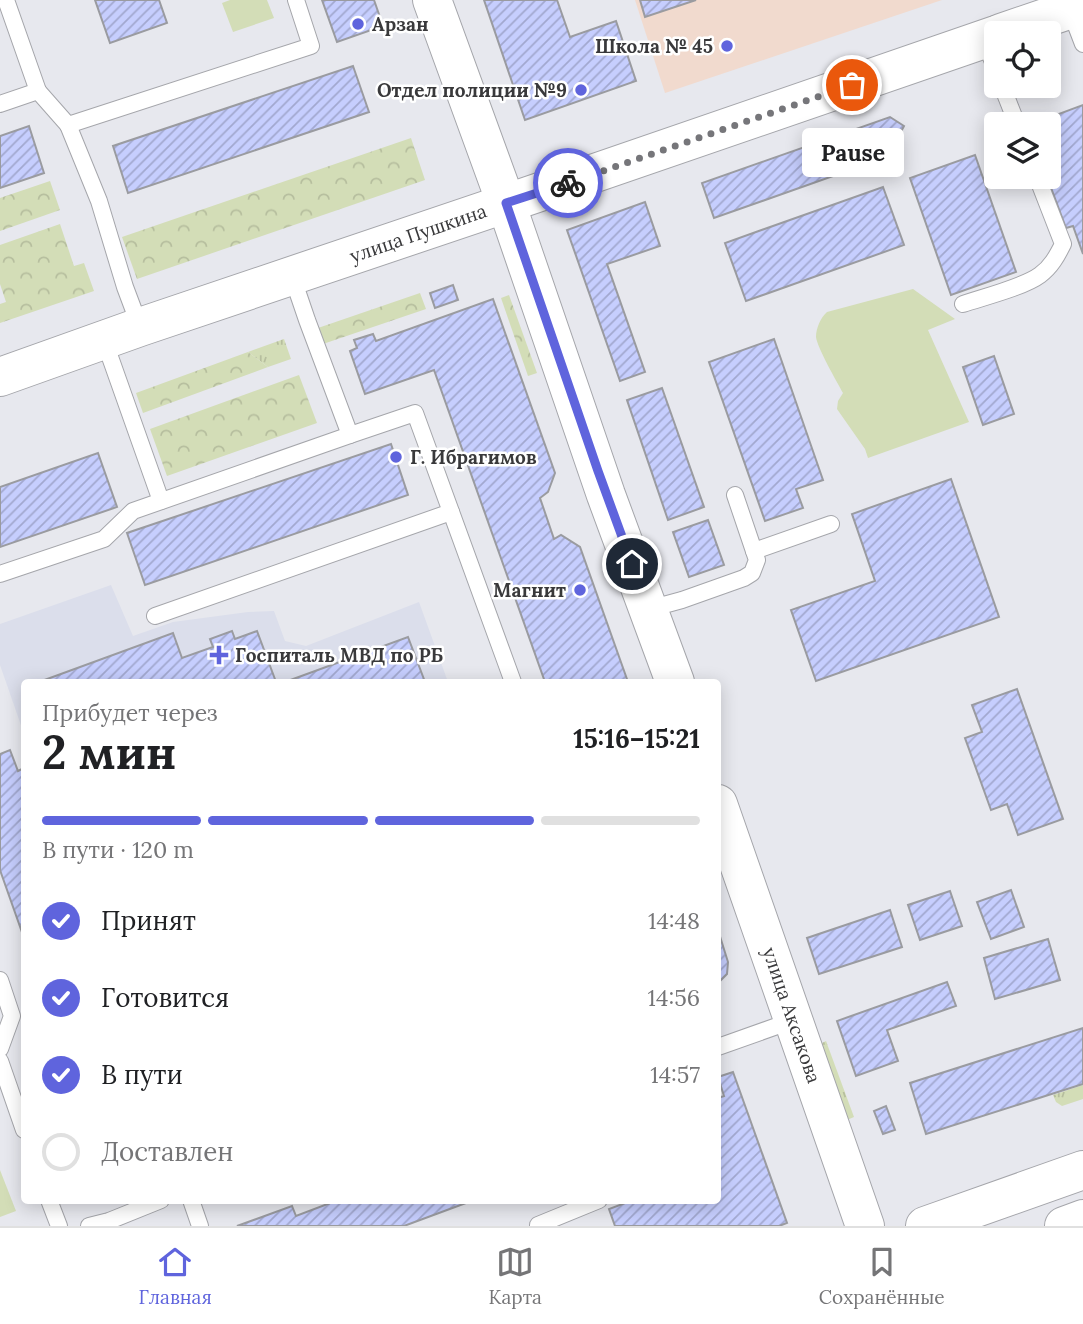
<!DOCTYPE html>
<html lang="ru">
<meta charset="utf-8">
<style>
body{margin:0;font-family:Lora,serif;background:#f2f2f2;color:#202124;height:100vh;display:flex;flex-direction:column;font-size:26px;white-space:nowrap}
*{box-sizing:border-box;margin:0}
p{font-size:23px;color:#757577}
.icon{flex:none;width:38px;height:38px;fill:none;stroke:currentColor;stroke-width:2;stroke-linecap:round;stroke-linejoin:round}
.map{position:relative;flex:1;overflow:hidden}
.sheet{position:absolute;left:21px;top:679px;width:700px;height:525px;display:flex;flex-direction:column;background:#fff;border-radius:7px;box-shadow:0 4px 18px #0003}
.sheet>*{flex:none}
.buttons{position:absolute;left:984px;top:21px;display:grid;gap:14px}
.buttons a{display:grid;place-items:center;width:77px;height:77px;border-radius:7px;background:#fff;box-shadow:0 4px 18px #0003;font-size:35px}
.pin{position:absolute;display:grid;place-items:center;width:60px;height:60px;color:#fff;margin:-30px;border:4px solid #fff;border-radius:50%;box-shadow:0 2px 7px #0007}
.courier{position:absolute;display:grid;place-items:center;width:70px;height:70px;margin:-35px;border:5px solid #5f64dd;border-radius:50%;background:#fff;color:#222;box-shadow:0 2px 9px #0007}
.bubble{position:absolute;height:49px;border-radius:7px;background:#fff;box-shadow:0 4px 18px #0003;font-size:23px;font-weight:700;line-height:49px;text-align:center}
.overview em{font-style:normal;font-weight:700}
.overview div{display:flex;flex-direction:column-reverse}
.overview{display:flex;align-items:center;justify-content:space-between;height:119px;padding:0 21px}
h1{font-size:46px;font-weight:700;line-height:52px}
.bar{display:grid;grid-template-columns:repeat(4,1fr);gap:10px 7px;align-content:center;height:84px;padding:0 21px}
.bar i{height:9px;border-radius:5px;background:#e0e0e0}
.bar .on{background:#5f64dd}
.bar p{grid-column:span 4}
ol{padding:0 21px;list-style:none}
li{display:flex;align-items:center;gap:21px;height:77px}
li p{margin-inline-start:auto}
li .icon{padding:7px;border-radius:50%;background:#5f64dd;color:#fff;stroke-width:4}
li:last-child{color:#757577}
li i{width:38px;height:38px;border:4px solid #e0e0e0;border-radius:50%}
.dock{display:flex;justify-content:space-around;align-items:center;height:98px;border-top:2px solid #e0e0e0;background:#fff;font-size:19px;color:#757577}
.dock a{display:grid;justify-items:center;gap:4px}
.dock .on{color:#5f64dd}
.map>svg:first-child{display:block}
</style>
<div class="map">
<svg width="1083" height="1226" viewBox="0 0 1083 1226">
<defs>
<pattern id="grass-tufts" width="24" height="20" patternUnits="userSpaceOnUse" patternTransform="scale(1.75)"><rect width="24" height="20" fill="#d3ddb7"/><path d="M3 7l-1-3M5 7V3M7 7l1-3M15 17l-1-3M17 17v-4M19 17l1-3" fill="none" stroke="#b6be9e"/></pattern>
<pattern id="forest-crowns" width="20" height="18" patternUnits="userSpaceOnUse" patternTransform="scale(1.75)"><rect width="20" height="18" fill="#d3ddb7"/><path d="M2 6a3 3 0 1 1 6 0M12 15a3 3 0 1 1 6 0" fill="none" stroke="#b6be9e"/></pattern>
<pattern id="building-hatch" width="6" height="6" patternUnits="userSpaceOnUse" patternTransform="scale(1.75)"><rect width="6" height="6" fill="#c6cefe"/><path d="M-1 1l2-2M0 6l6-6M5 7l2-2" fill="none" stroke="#a2a8cf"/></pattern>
</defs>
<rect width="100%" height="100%" fill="#e7e8ee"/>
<path fill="#dbdeeb" d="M111 585 133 636 173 622 248 612 274 611 285 641 306 646 419 602 448 682H24V734L0 665V624Z"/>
<path fill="#f1dace" d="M635 0H942L665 93Z"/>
<g fill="url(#grass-tufts)">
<path d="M284 339 291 359 268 367 248 352Z"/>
<path d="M826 1041 854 1117 847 1120 820 1044Z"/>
<path d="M1083 1085V1099L1062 1106 1056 1102 1053 1095Z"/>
</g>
<g fill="url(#forest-crowns)">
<path d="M411 138 425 180 137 279 122 237Z"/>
<path d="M50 181 60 210 0 231V198Z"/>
<path d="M60 224 74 266 84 263 94 291 0 323V304L6 302 0 284V245Z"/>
<path d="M420 293 426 309 323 344 318 328Z"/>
<path d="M509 295 537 373 528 376 501 298Z"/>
<path d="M248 352 268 367 143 413 136 393Z"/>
<path d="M299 375 317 423 167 476 150 429Z"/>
</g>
<g fill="#d3ddb7">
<path d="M230 0H267L274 18 233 32 222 3Z"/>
<path d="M913 289 955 319 928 330 969 422 868 458 865 449 837 409 838 401 843 393C837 382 817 347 816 337 816 328 821 317 827 312Z"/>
<path d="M0 1170 16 1211 0 1217Z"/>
</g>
<g fill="url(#building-hatch)" stroke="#9a9ba0" stroke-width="2">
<path d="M95 0H159L167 23 110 43Z"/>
<path d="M322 0H374L383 26 337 42Z"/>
<path d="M484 0H557L570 37 616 21 636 81 525 120Z"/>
<path d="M640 0H696L645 17Z"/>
<path d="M353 66 369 112 128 193 113 146Z"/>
<path d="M1083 105V254L1073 226 1066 228 1047 177 1048 124H1032Z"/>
<path d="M890 117 904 126 887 157 714 218 702 183Z"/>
<path d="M29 126 44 173 0 188V136Z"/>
<path d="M975 155 1016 272 951 295 910 178Z"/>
<path d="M883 187 904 245 746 301 725 243Z"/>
<path d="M645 202 660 246 607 264 645 372 620 381 567 230Z"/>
<path d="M453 285 458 300 435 308 430 293Z"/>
<path d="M493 299 555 473 548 492 540 498 554 539 561 535 580 547 628 682H545L434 370 365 394 350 351 357 348 354 340 373 334 376 341Z"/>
<path d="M774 339 823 480 796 489 803 508 765 521 709 362Z"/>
<path d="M994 356 1014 414 983 425 963 367Z"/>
<path d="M662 388 704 507 668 520 627 400Z"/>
<path d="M391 444 408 495 145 585 127 533Z"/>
<path d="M98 453 117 507 0 547V487Z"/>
<path d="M951 479 999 617 816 681 791 610 875 581 852 514Z"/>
<path d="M708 520 724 565 689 577 673 532Z"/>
<path d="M232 631 235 639 257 631 276 682H39L173 633 182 658 213 647 210 639Z"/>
<path d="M408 637 425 682H285Z"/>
<path d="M1017 689 1063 819 1018 835 1007 804 991 810 965 738 982 732 972 705Z"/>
<path d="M10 750 18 771 22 769 24 775V938L0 870V754Z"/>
<path d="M1011 890 1024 927 991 939 977 902Z"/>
<path d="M950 891 962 926 920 940 908 905Z"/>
<path d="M890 910 902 947 819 974 807 938Z"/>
<path d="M718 930 728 962 727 974 718 983Z"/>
<path d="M1048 939 1060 980 995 999 984 958Z"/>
<path d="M947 982 956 1006 887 1030 898 1061 856 1076 837 1021Z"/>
<path d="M1083 1028V1084L926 1134 910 1083Z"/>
<path d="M733 1072 787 1223 779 1226H615L609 1209 633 1200H718V1098L724 1096 718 1077Z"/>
<path d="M886 1106 895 1130 883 1134 874 1111Z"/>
<path d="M474 1200 404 1226H237L292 1206 296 1216 338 1200Z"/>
</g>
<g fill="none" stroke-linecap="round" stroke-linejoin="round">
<g stroke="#a5a6ab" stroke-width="18">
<g id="lane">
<path d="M6 0 38 91"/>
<path d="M1070 10 1083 44"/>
<path d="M984 39 996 70"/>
<path d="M1002 86 1017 124"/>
<path d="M0 104 38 91 68 125 311 46 296 0"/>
<path d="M68 125 99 201 125 287 140 327"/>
<path d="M292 276 307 320 350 435 415 413 513 682"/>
<path d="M963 304C984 297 1024 287 1040 275 1051 267 1057 256 1063 244L1037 177"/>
<path d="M104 340 161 501"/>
<path d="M754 551 831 524"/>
<path d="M0 574 104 539 133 511 350 435"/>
<path d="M649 609 682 600 744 578 752 573 757 560 735 495"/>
<path d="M155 616 451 512"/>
<path d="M0 980 12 1016 0 1049"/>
<path d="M718 1047 794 1020"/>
<path d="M0 1061 24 1130"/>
<path d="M49 1200 59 1226"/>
<path d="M191 1200 200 1226"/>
<path d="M89 1226 109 1221 161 1200"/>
<path d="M539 1226 538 1225 599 1200"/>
</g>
</g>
<g stroke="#a5a6ab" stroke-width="40">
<g id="secondary">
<path d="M432 0 506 203 606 495 675 682"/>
<path d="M1001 33 1083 5"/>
<path d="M0 377 140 327 534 194 996 35"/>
<path d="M718 804 865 1226"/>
<path d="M925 1226 1083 1170"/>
<path d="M1064 1226 1083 1219"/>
</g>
</g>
<use href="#lane" stroke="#fff" stroke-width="16"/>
<use href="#secondary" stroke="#fff" stroke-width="38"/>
</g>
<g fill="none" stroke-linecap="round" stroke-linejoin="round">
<path stroke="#76767a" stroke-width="7" stroke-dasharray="0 12.6" d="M568 183 852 85"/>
<path stroke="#5f64dd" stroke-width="9" d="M568 183 506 203 598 471 632 564"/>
</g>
<g fill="#5f64dd" stroke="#fff" stroke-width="2.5">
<circle cx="358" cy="24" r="7"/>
<circle cx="727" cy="46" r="7"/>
<circle cx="581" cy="90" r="7"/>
<circle cx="396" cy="457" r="7"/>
<circle cx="580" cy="590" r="7"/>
<path d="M215.5 644.5h7v7h7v7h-7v7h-7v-7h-7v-7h7z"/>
</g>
<g text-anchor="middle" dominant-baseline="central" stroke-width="5" stroke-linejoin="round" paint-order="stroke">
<g font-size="19" font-weight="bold" fill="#39393b" stroke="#fff" text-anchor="start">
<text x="372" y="24">Арзан</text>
<text x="713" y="46" text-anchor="end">Школа № 45</text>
<text x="567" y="90" text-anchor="end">Отдел полиции №9</text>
<text x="410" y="457">Г. Ибрагимов</text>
<text x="566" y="590" text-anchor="end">Магнит</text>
<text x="235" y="655">Госпиталь МВД по РБ</text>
</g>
<g font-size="19" fill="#39393b" stroke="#fff">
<text transform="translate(418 233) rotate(-19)">улица Пушкина</text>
<text transform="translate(792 1015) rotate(71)">улица Аксакова</text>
</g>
</g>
</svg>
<div class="buttons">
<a><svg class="icon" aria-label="locate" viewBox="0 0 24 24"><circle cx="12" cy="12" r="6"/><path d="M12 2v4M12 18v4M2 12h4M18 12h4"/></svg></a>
<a><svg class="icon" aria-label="layers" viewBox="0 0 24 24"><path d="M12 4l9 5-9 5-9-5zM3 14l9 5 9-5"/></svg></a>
</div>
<div class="pin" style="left:852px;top:85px;background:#ea580c"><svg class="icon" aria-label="bag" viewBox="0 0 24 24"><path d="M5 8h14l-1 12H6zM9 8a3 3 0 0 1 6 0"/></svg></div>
<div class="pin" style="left:632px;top:564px;background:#1f2937"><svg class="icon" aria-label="home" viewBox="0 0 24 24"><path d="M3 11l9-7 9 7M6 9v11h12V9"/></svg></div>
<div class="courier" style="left:568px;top:183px"><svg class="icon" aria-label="bike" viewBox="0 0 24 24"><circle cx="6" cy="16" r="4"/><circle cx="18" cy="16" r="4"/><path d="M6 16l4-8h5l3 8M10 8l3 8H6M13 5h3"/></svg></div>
<div class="bubble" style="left:802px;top:128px;width:102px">Pause</div>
<section class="sheet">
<div class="overview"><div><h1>2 мин</h1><p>Прибудет через</p></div><em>15:16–15:21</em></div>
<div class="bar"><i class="on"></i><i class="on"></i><i class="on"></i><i></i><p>В пути · 120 m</p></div>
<ol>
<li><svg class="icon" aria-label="check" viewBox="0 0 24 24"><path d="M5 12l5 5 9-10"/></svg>Принят<p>14:48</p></li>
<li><svg class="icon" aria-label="check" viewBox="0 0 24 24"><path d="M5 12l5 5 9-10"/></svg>Готовится<p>14:56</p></li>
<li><svg class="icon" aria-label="check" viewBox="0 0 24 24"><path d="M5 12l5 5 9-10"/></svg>В пути<p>14:57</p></li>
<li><i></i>Доставлен</li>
</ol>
</section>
</div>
<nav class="dock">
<a class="on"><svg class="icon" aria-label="home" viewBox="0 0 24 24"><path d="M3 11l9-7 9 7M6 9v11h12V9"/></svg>Главная</a>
<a><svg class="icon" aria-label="map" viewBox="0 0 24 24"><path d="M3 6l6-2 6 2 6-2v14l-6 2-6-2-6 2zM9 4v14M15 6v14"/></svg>Карта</a>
<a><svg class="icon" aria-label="saved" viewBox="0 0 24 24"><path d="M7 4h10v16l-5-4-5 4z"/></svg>Сохранённые</a>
</nav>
